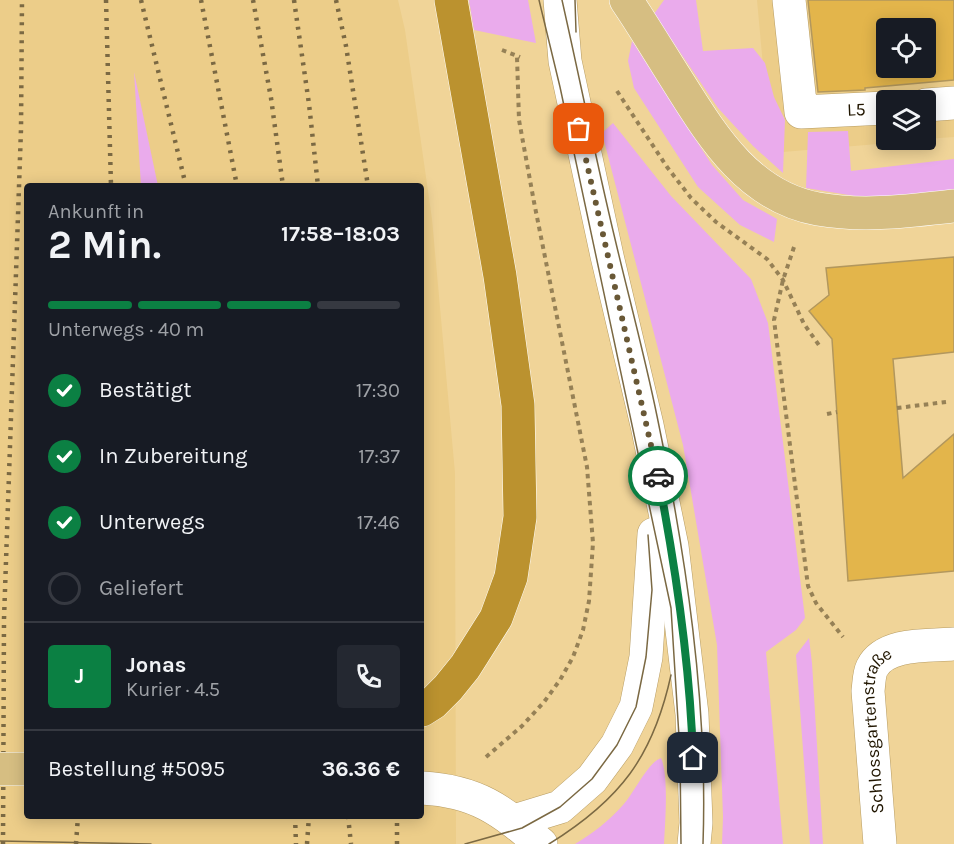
<!DOCTYPE html>
<html lang="de">
<meta charset="utf-8">
<style>
body{margin:0;font-family:Karla,sans-serif;background:#242831;color:#f1f3f6;height:100vh;display:flex;flex-direction:column;font-size:22px;white-space:nowrap}
*{box-sizing:border-box;margin:0}
p{font-size:20px;color:#9ea1a6}
.icon{flex:none;width:33px;height:33px;fill:none;stroke:currentColor;stroke-width:2;stroke-linecap:round;stroke-linejoin:round}
.map{position:relative;flex:1;overflow:hidden}
.side{position:absolute;left:24px;top:183px;width:400px;height:636px;display:flex;flex-direction:column;background:#171b24;border-radius:6px;box-shadow:0 3px 15px #0003}
.side>*{flex:none}
.fabs{position:absolute;left:876px;top:18px;display:grid;gap:12px}
.fabs a{display:grid;place-items:center;width:60px;height:60px;border-radius:6px;background:#171b24;box-shadow:0 3px 15px #0003;font-size:30px}
.pin{position:absolute;display:grid;place-items:center;width:51px;height:51px;color:#fff;margin:-26px;border-radius:12px;box-shadow:0 3px 9px #0006}
.courier{position:absolute;display:grid;place-items:center;width:60px;height:60px;margin:-30px;border:4px solid #0b8043;border-radius:50%;background:#fff;color:#222;box-shadow:0 2px 8px #0007}
.headline em{font-style:normal;font-weight:700}
.headline div{display:flex;flex-direction:column-reverse}
.headline{display:flex;align-items:center;justify-content:space-between;height:102px;padding:0 24px}
h1{font-size:39px;font-weight:700;line-height:45px}
.bar{display:grid;grid-template-columns:repeat(4,1fr);gap:9px 6px;align-content:center;height:72px;padding:0 24px}
.bar i{height:8px;border-radius:4px;background:#363941}
.bar .active{background:#0b8043}
.bar p{grid-column:span 4}
.line{display:flex;align-items:center;gap:15px;padding:0 24px;border-top:2px solid #363941}
.line div{flex:1}
.round{display:grid;place-items:center;flex:none;width:63px;height:63px;border-radius:6px;background:#242831}
ol{padding:0 24px;list-style:none}
li{display:flex;align-items:center;gap:18px;height:66px}
li p{margin-inline-start:auto}
li .icon{padding:6px;border-radius:50%;background:#0b8043;color:#fff;stroke-width:4}
li:last-child{color:#9ea1a6}
li i{width:33px;height:33px;border:3px solid #363941;border-radius:50%}
.map>svg:first-child{display:block}
</style>
<div class="map">
<svg width="954" height="844" viewBox="0 0 954 844">
<rect width="100%" height="100%" fill="#f0d498"/>
<g fill="#eccd89" fill-rule="evenodd">
<path d="M0 0H398L405 30 432 219 455 473 456 844H0ZM27 186H422V816H27Z"/>
<path d="M757 0H954V137L926 139V100H886V140H925L771 153ZM886 28H926V68H886Z"/>
</g>
<g fill="#eaabec">
<path d="M469 0H528L536 43 474 30Z"/>
<path d="M664 0H696L703 51 753 48 765 63 774 97 785 120 783 173 753 146 718 108 654 14Z"/>
<path d="M632 41 712 165 743 200 777 219 774 242 740 225 698 187 634 88 628 61Z"/>
<path d="M134 72 158 186H141Z"/>
<path d="M613 123 671 196 751 279 768 323 805 618 796 630 766 652 783 844H722L723 817 717 645 683 445 602 133Z"/>
<path d="M848 131 851 171 954 159V192L867 198 806 188 808 132Z"/>
<path d="M809 638 812 663 823 844H810L796 655Z"/>
<path d="M661 758C669 775 665 824 664 844H575C592 834 610 820 623 805 634 793 648 762 661 758Z"/>
</g>
<g fill="#e3b54b" stroke="#b2975d" stroke-width="1.5" fill-rule="evenodd">
<path d="M808 0H954V80L865 88V90L818 92ZM886 28H926V68H886Z"/>
<path d="M954 257V352L893 359 903 478 954 434V571L848 581 832 339 809 311 829 295 826 268Z"/>
</g>
<g fill="none" stroke-linecap="round" stroke-linejoin="round">
<g stroke="#b79c62" stroke-width="34">
<g id="minor">
<path d="M560 0 565 61 607 256 647 425 672 546 692 714 696 823 694 844"/>
<path id="s1" d="M789 0 801 112 886 108"/>
<path d="M926 105 954 103"/>
<path d="M422 788C477 791 501 810 541 844"/>
<path d="M514 821 560 807 592 779 617 745 636 707 646 657 654 534"/>
<path id="s2" d="M880 844 868 691C869 683 869 674 872 668 885 642 929 646 954 644"/>
</g>
</g>
<g stroke="#fff" stroke-width="34">
<path id="major" d="M626 0C645 28 662 57 680 85 714 139 750 197 818 209 863 217 908 211 954 206"/>
</g>
<g stroke="#fff" stroke-width="34">
<path id="highway" d="M422 710 433 703 448 688 465 667 496 618 511 577 520 517 518 405 500 276 451 0"/>
</g>
<g stroke="#968156" stroke-width="4" stroke-dasharray="4.5 4.5" stroke-linecap="butt">
<path d="M502 50 520 57"/>
<path d="M617 91 667 167 691 198 716 222 767 259 783 280 804 324 821 348"/>
<path d="M794 247 783 280 774 320 808 586 816 603 843 637"/>
<path d="M897 408 946 402"/>
<path d="M827 414 837 412"/>
<path d="M486 757 522 726 544 702 560 680 573 657 583 630 589 601 593 543 587 467 534 202 519 120 517 57"/>
</g>
<use href="#minor" stroke="#fff" stroke-width="33"/>
<use href="#major" stroke="#d6be82" stroke-width="33"/>
<use href="#highway" stroke="#bb922f" stroke-width="33"/>
<g stroke="#7b6943" stroke-width="1.5">
<path d="M539 0 560 87 671 608 680 753 681 844"/>
<path d="M562 0C580 80 596 160 615 239 629 298 645 357 657 416 686 556 708 701 703 844"/>
<path d="M575 0 576 32"/>
<path d="M0 841 151 844"/>
<path d="M465 844 522 828 560 807 592 779 617 745 636 707 646 657 652 590 648 535"/>
<path d="M549 844C620 800 653 757 671 675"/>
</g>
<g stroke="#7b6943" stroke-width="4.5" stroke-dasharray="3 6" stroke-linecap="butt">
<path d="M106 0 111 186"/>
<path d="M141 0 186 186"/>
<path d="M201 0 237 186"/>
<path d="M253 0 271 98 283 186"/>
<path d="M294 0 309 104 318 186"/>
<path d="M336 0 346 46 368 186"/>
<path d="M295 816 296 844"/>
<path d="M348 816 351 844"/>
<path d="M3 844 4 619 21 129 22 0"/>
<path d="M76 844 78 816"/>
<path d="M307 844 309 816"/>
<path d="M397 844V816"/>
</g>
<g stroke="#fff" stroke-width="34" stroke-linecap="butt">
<path id="major-bridge" d="M0 769H27"/>
</g>
<path stroke="#968156" stroke-width="4" stroke-dasharray="4.5 4.5" stroke-linecap="butt" d="M386 816H410"/>
<use href="#major-bridge" stroke="#d6be82" stroke-width="33"/>
</g>
<g fill="none" stroke-linecap="round" stroke-linejoin="round">
<path stroke="#695836" stroke-width="6" stroke-dasharray="0 10.8" d="M579 129 658 476"/>
<path stroke="#0b8043" stroke-width="8" d="M658 476C676 569 690 663 693 758"/>
</g>
<g text-anchor="middle" dominant-baseline="central" stroke-width="4.5" stroke-linejoin="round" paint-order="stroke">
<g font-size="18" fill="#211601" stroke="#fdf8ec">
<text stroke="none"><textPath href="#s1" startOffset="168">L5</textPath></text>
<text stroke="none"><textPath href="#s2" startOffset="116">Schlossgartenstraße</textPath></text>
</g>
</g>
</svg>
<div class="fabs">
<a><svg class="icon" aria-label="locate" viewBox="0 0 24 24"><circle cx="12" cy="12" r="6"/><path d="M12 2v4M12 18v4M2 12h4M18 12h4"/></svg></a>
<a><svg class="icon" aria-label="layers" viewBox="0 0 24 24"><path d="M12 4l9 5-9 5-9-5zM3 14l9 5 9-5"/></svg></a>
</div>
<div class="pin" style="left:579px;top:129px;background:#ea580c"><svg class="icon" aria-label="bag" viewBox="0 0 24 24"><path d="M5 8h14l-1 12H6zM9 8a3 3 0 0 1 6 0"/></svg></div>
<div class="pin" style="left:693px;top:758px;background:#1f2937"><svg class="icon" aria-label="home" viewBox="0 0 24 24"><path d="M3 11l9-7 9 7M6 9v11h12V9"/></svg></div>
<div class="courier" style="left:658px;top:476px"><svg class="icon" aria-label="car" viewBox="0 0 24 24"><path d="M5 17H2v-5l4-1 3-4h7l3 4 3 1v5h-3M9 17h6M6 11h13"/><circle cx="7" cy="17" r="2"/><circle cx="17" cy="17" r="2"/></svg></div>
<section class="side">
<div class="headline"><div><h1>2 Min.</h1><p>Ankunft in</p></div><em>17:58–18:03</em></div>
<div class="bar"><i class="active"></i><i class="active"></i><i class="active"></i><i></i><p>Unterwegs · 40 m</p></div>
<ol>
<li><svg class="icon" aria-label="check" viewBox="0 0 24 24"><path d="M5 12l5 5 9-10"/></svg>Bestätigt<p>17:30</p></li>
<li><svg class="icon" aria-label="check" viewBox="0 0 24 24"><path d="M5 12l5 5 9-10"/></svg>In Zubereitung<p>17:37</p></li>
<li><svg class="icon" aria-label="check" viewBox="0 0 24 24"><path d="M5 12l5 5 9-10"/></svg>Unterwegs<p>17:46</p></li>
<li><i></i>Geliefert</li>
</ol>
<div class="line" style="height:108px"><b class="round" style="background:#0b8043;color:#fff">J</b><div><b>Jonas</b><p>Kurier · 4.5</p></div><a class="round"><svg class="icon" aria-label="phone" viewBox="0 0 24 24"><path d="M5 4h4l2 5-3 2q2 4 5 5l2-3 5 2v4C11 20 4 13 5 4z"/></svg></a></div>
<div class="line" style="height:78px"><div>Bestellung #5095</div><b>36.36 €</b></div>
</section>
</div>
